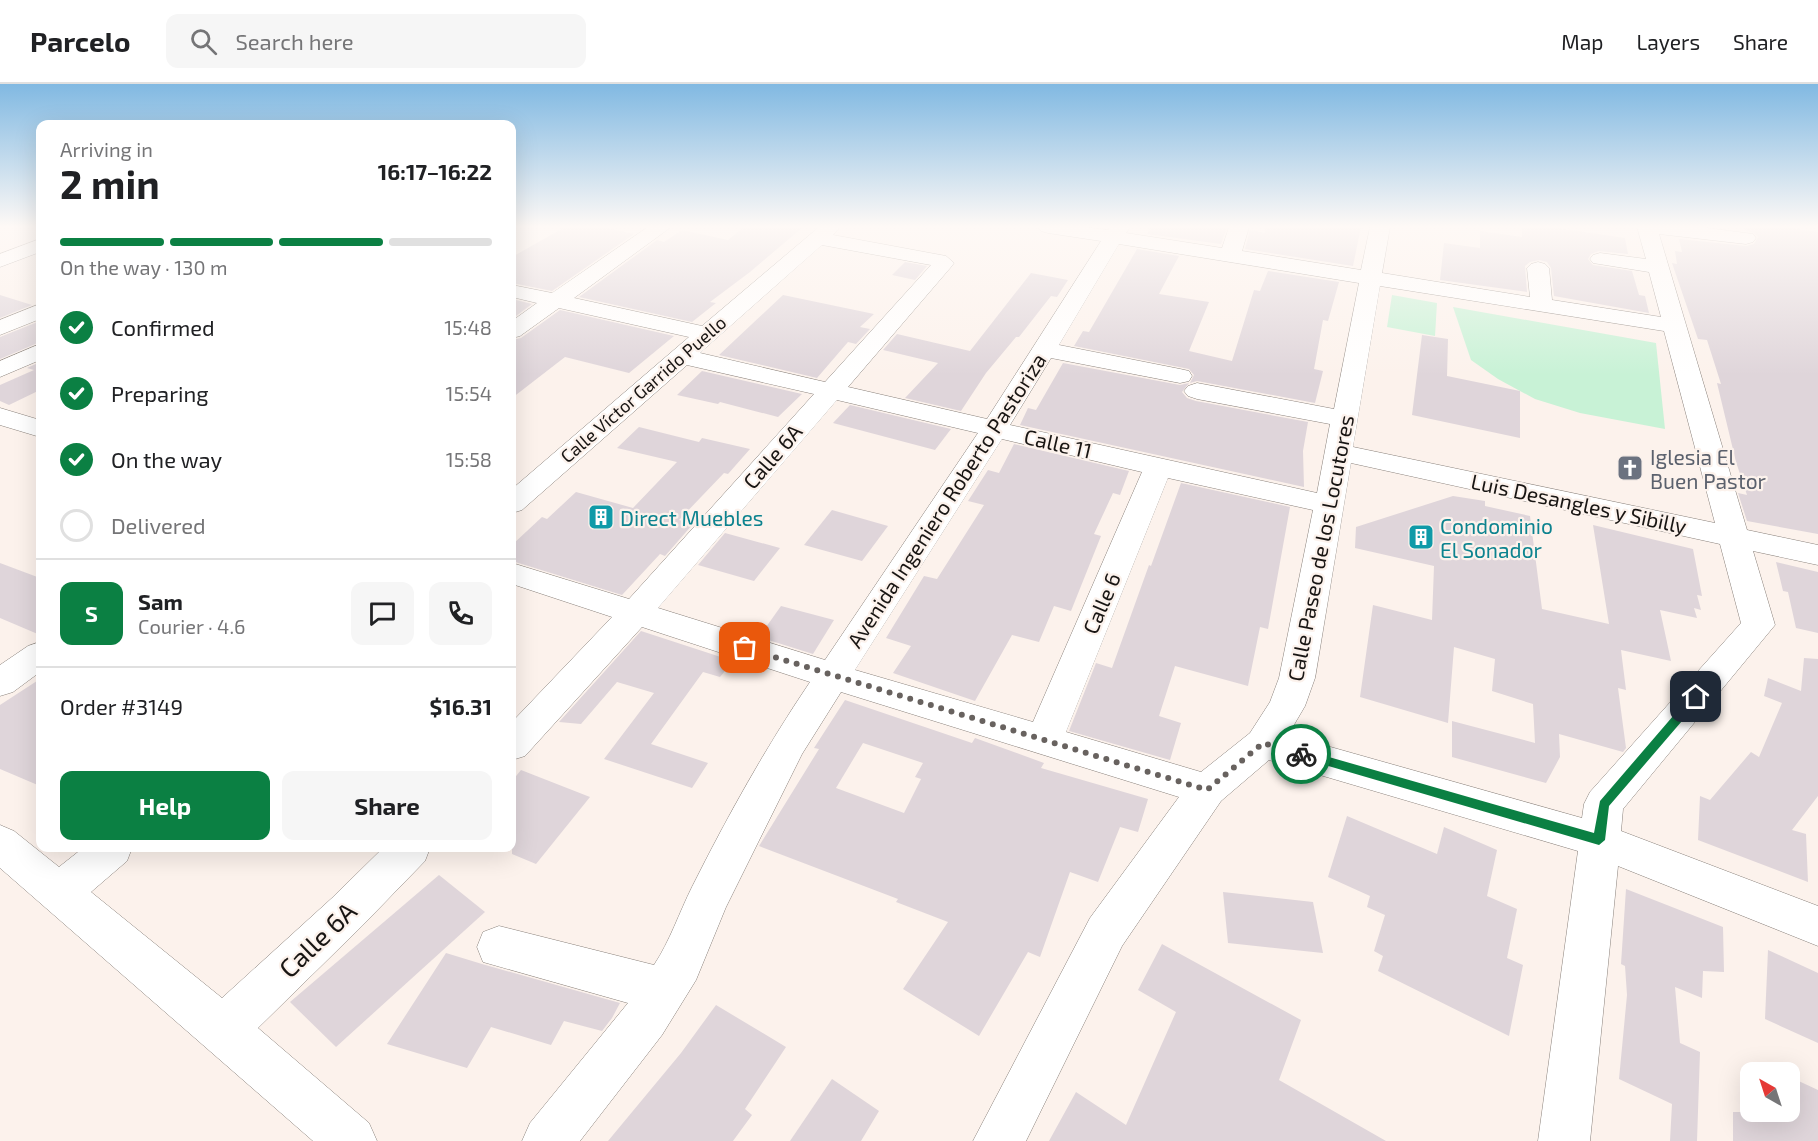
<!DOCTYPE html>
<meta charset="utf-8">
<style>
body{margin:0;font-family:"Exo 2",sans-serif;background:#f6f6f6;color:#202124;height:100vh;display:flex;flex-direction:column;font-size:22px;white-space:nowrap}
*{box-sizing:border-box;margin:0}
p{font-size:20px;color:#757577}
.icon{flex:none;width:33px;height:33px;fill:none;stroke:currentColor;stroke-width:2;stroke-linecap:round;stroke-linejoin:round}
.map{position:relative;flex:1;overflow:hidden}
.side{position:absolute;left:36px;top:36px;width:480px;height:732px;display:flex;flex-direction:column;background:#fff;border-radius:12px;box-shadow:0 6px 24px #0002}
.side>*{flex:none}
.needle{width:39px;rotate:321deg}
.buttons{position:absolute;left:1740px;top:978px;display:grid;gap:12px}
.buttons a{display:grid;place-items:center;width:60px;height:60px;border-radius:12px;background:#fff;box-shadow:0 6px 24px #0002;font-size:30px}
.pin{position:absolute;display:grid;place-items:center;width:51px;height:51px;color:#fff;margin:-26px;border-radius:12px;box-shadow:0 3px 9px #0006}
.courier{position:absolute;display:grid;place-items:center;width:60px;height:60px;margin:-30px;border:4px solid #0b8043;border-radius:50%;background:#fff;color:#222;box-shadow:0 2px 8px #0007}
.headline em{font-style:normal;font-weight:700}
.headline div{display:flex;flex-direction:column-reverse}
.headline{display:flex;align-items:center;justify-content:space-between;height:102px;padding:0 24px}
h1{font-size:39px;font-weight:700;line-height:45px}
.bar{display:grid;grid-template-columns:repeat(4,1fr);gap:9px 6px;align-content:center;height:72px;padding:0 24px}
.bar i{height:8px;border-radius:4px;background:#e0e0e0}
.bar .active{background:#0b8043}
.bar p{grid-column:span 4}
.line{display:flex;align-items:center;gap:15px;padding:0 24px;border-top:2px solid #e0e0e0}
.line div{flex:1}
.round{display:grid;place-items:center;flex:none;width:63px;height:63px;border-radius:12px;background:#f6f6f6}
ol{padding:0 24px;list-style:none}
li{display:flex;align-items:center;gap:18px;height:66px}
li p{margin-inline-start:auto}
li .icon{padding:6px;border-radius:50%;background:#0b8043;color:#fff;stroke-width:4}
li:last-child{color:#757577}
li i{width:33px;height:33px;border:3px solid #e0e0e0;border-radius:50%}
.cta{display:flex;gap:12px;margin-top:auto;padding:12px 24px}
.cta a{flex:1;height:69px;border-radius:12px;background:#0b8043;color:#fff;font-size:24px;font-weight:700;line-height:69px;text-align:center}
.cta a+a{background:#f6f6f6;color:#202124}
header{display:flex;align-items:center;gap:36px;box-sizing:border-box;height:84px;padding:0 30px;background:#fff;border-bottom:2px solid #e0e0e0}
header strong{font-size:28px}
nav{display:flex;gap:33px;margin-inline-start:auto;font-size:21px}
.search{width:420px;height:54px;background:#f6f6f6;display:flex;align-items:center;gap:15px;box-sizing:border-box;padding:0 21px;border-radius:12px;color:#757577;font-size:22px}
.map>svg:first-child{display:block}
</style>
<header>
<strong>Parcelo</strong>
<div class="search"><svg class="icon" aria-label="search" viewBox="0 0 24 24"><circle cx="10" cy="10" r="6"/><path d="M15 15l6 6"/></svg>Search here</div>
<nav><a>Map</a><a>Layers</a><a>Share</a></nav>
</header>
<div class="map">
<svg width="1818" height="1057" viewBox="0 0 1818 1057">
<rect width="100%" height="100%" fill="#fcf2ec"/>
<g fill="#c8f2d6">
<path d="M1392 211 1437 219 1435 252 1387 243Z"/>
<path d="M1453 223 1656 259 1665 345 1580 329 1535 315 1498 295 1471 276Z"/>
</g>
<g fill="#dfd5da" fill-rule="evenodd">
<path d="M565 143H603L634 150 552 207 512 199V173Z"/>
<path d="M744 143H803L750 188 710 218 716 219 692 238 579 213 657 156 664 158 682 146 728 156Z"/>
<path d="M1151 143H1227L1221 160 1147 150Z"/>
<path d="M1265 143H1361L1353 182 1245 165 1250 146 1265 149Z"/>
<path d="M1522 143H1551L1625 154 1628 170 1599 167 1591 170 1588 175 1593 181 1632 187 1639 211 1645 212 1649 229 1554 212 1551 184 1547 178 1539 176 1530 178 1525 182 1527 208 1440 196 1444 159 1480 164V147L1522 153Z"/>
<path d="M1744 143H1784L1818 148V450L1747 437 1738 409 1747 411 1736 378 1717 299 1721 300 1707 256 1698 255 1672 179 1677 180 1675 167 1682 168 1679 155 1746 162 1754 160 1758 153 1753 148 1746 147Z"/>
<path d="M1137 165 1179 172 1159 210 1209 218 1189 267 1232 277 1254 206 1260 207 1268 187 1339 198 1328 237 1323 236 1314 285 1323 287 1315 319 1197 297 1190 299 1194 291 1189 285 1074 262 1083 247 1089 248Z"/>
<path d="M905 178 927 182 915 196 892 191Z"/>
<path d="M1031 189 1068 196 1057 213 1051 212 1019 253H1016L986 289 961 327 905 314 938 279 883 266 897 250 970 267Z"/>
<path d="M0 211 32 221 0 234Z"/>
<path d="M783 211 874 230 860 243 870 245 856 260 848 258 817 294 719 271Z"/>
<path d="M512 215 532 220 512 235Z"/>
<path d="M560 226 674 252 629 289 565 273 512 314V256L521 254Z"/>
<path d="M40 237V258L0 275V253Z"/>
<path d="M1422 251 1448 255 1447 292 1520 307V354L1412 331Z"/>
<path d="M40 278V306L9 321 0 317V301L34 286 27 284Z"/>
<path d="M1063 279 1180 301 1189 299 1182 308 1187 314 1196 317 1308 338 1303 367 1304 403 1020 341 1028 324 1036 326Z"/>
<path d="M702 287 802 310 778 333 720 318 718 320 677 311Z"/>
<path d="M850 321 951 345 935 366 833 339Z"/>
<path d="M639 343 699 358 702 354 750 365 728 390 724 389 679 436 693 440 665 472 660 470 622 511 512 477V461L542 433 547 435 576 408 633 424 677 378 617 364Z"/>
<path d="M1014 360 1129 387 1120 411 1113 409 1094 450 1101 452 1071 527 1054 522 1039 558 1012 551 975 617 893 589 911 562 886 554 924 492 937 495 984 421 968 417 988 386 999 389Z"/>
<path d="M1181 399 1290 423 1268 545 1260 543 1248 602 1175 582 1159 632 1181 639 1170 676 1069 647 1096 579 1112 584 1149 481 1151 482Z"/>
<path d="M1453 412 1485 417V422L1530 432 1542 525 1609 540 1593 441 1693 465 1702 512 1697 511 1701 526 1694 524 1697 534 1660 526 1671 577 1621 566 1626 606 1618 604 1626 664 1623 668 1559 650 1560 673 1546 699 1452 673V637L1535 659 1533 620 1492 607 1495 575 1454 563 1448 639 1360 613 1373 521 1432 536 1434 482 1355 464 1356 443Z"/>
<path d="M832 426 888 442 862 477 804 461Z"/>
<path d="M725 449 780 464 754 497 698 481Z"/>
<path d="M1776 478 1818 488V549L1796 544 1788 508 1783 507Z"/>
<path d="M0 479 40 494V551L0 534Z"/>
<path d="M781 522 834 536 813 570 759 553Z"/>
<path d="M641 547 733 577 720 593 703 588 651 660 708 679 692 704 604 675 654 609 617 598 581 640 559 638Z"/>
<path d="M1804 574 1818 575V712L1792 746 1806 750 1808 798 1698 756 1700 712 1710 716 1751 668 1759 673 1782 619 1764 612 1768 594 1801 607Z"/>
<path d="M40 595V702L0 685V621Z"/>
<path d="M845 616 972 659 975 654 1044 679 1041 684 1148 715 1138 748 1120 743 1098 798 1070 788 1040 873 1028 868 979 952 903 905 948 838 896 818 898 815 759 762 819 665 814 664ZM863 659 923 679 915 693 921 695 904 729 836 704Z"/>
<path d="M521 686 590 713 536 780 512 770V697Z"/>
<path d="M1347 732 1437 770 1444 743 1497 766 1487 812 1517 825 1507 874 1523 881 1509 952 1378 887 1383 872 1374 867 1385 831 1367 823 1370 812 1328 793Z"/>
<path d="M439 791 485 828 336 963 290 918Z"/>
<path d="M1626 805 1723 843 1724 888 1703 887 1702 914 1675 903 1680 959 1700 968 1697 1057H1670L1672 1020 1619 995 1627 911 1625 882 1621 880Z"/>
<path d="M1223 808 1313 818 1323 869 1228 859Z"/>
<path d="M1162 860 1301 936 1279 996 1386 1057H1049L1076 1008 1126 1041 1176 928 1138 906Z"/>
<path d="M1768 866 1818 889V959L1765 935Z"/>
<path d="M446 869 482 880 620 919 612 934 602 947 564 937 551 961 491 943 467 984 387 960Z"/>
<path d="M716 921 786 963 745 1025 752 1031 733 1057H608L681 969Z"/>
<path d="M1790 993 1818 1006V1057H1733V1028H1790Z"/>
<path d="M832 995 879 1027 861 1057H790Z"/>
</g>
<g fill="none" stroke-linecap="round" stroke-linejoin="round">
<g stroke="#89817b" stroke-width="1">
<g id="minor">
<path d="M648 143H671L574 214 702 242 819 143H840L833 151 946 172 954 179 951 183 848 303 987 335 1101 157 1048 149 1041 147 1038 143H1084L1108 146 1110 143H1130L1126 149 1222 164 1229 143H1249L1242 167 1361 186 1370 143H1390L1382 189 1530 213 1527 184 1531 180 1538 178 1545 180 1549 184 1552 216 1661 233 1649 188 1593 179 1590 175 1593 171 1600 169 1646 175 1637 143H1700L1753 150 1756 154 1753 158 1746 160 1659 150 1747 446 1818 461V481L1753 467 1775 541 1623 725 1621 747 1818 822V862L1618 782 1590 1057H1538L1578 767 1269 676 1221 717 1122 862 1026 1057H973L1090 834 1179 713 841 608 802 670 726 823 696 896 662 951 580 1057H522L530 1039 628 919 483 878 477 863 483 848 499 842 654 881C670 857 679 829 692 803 727 733 766 663 810 598L642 543 525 672 512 676V638L612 533 512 500V479L629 515 814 310 687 281 522 426 512 429V405L689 253 559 224 520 252 512 254V237L537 219 512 213V201L552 209ZM1119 160 1359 199 1334 325 1197 299 1188 302 1184 307 1188 312 1197 315 1330 340 1317 409 1010 341 1051 274 1180 299 1189 297 1192 292 1189 287 1180 285 1059 261ZM822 161 931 181 825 298 700 269ZM1380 202 1664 247 1715 439 1353 363ZM837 316 978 349 825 576 658 524ZM1002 355 1142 388 1033 638 855 586ZM1351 379 1720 460 1741 539 1590 708 1584 720 1582 734 1288 651 1305 622 1315 594ZM1168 394 1313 426 1279 594 1270 618 1250 649 1201 688 1066 648Z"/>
<path d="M40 155V168L0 183V170Z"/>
<path d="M40 220V235L0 251V236Z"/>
<path d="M40 260V276L0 293V277Z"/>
<path d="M0 324 40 336V353L0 341Z"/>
<path d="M40 558V588L13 608 0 612V581L28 562Z"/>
<path d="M0 741 14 747 59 783 83 764H132L127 777 91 808 222 914 332 814 383 764H430L425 777 362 842 258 944 369 1039 377 1057H313L0 784Z"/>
</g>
</g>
<use href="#minor" fill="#fff" fill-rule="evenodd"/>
</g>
<linearGradient id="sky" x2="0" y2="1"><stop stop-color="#81b9e2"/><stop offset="0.49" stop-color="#fef9f6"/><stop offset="1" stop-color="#fef9f6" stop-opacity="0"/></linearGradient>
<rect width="1818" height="291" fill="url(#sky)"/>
<path fill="#0b8043" d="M1696 609 1700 610V616L1609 722 1605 756 1599 761 1301 674 1295 670 1301 665 1594 749 1600 717 1692 610Z"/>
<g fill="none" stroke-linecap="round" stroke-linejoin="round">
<path stroke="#68625f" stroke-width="6" stroke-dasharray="0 10.8" d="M745 564 1207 706 1263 659 1301 670"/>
</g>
<defs>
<g id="church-square" transform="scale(1.35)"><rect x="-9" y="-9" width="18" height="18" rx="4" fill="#6b7280" stroke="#fcf2ec"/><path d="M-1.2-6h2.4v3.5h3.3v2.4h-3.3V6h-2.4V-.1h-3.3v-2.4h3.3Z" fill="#fff"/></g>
<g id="building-square" transform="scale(1.35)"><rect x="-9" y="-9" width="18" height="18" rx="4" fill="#0f9aa8" stroke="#fcf2ec"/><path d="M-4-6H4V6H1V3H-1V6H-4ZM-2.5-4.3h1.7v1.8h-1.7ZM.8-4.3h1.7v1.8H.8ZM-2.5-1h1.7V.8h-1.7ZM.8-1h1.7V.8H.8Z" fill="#fff"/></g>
</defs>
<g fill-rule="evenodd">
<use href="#church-square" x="1630" y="384"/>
<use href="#building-square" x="601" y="433"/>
<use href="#building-square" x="1421" y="453"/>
</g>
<g text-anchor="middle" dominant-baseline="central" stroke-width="4.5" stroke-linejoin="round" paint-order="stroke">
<g font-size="18" fill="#181513" stroke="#fcf2ec">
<text transform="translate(643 305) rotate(-41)">Calle Víctor Garrido Puello</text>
</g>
<g font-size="21" fill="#181513" stroke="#fcf2ec">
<text transform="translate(1058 359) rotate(13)">Calle 11</text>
<text transform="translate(772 372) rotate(-49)">Calle 6A</text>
<text transform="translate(946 416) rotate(-57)">Avenida Ingeniero Roberto Pastoriza</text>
<text transform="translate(1579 419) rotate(12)">Luis Desangles y Sibilly</text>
<text transform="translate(1320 464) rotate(-79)">Calle Paseo de los Locutores</text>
<text transform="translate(1101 519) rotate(-67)">Calle 6</text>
</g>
<g font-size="21" fill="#5b616d" stroke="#fcf2ec" text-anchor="start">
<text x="1650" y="372">Iglesia El<tspan x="1650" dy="24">Buen Pastor</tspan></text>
</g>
<g font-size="21" fill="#0d838f" stroke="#fcf2ec" text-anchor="start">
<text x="620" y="433">Direct Muebles</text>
<text x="1440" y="441">Condominio<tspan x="1440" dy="24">El Sonador</tspan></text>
</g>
<g font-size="26" fill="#181513" stroke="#fcf2ec">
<text transform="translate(317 855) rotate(-44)">Calle 6A</text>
</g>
</g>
</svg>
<div class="buttons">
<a><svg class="needle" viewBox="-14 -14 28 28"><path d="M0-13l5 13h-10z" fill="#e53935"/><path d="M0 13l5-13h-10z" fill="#757577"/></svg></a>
</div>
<div class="pin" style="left:745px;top:564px;background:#ea580c"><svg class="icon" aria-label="bag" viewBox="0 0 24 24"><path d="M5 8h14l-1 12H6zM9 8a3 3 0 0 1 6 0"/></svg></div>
<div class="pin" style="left:1696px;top:613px;background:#1f2937"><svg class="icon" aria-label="home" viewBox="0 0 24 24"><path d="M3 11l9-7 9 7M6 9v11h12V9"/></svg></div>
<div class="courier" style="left:1301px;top:670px"><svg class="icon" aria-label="bike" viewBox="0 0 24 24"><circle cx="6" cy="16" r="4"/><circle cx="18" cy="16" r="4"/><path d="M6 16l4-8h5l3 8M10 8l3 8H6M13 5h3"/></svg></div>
<section class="side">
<div class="headline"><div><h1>2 min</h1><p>Arriving in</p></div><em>16:17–16:22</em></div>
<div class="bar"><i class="active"></i><i class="active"></i><i class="active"></i><i></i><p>On the way · 130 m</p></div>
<ol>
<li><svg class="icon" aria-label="check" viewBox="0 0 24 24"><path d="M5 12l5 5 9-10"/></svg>Confirmed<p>15:48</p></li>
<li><svg class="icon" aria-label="check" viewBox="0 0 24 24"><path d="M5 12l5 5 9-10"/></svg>Preparing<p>15:54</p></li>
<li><svg class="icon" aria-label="check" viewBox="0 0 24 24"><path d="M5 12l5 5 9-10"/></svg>On the way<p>15:58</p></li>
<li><i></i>Delivered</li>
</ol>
<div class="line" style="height:108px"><b class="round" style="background:#0b8043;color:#fff">S</b><div><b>Sam</b><p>Courier · 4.6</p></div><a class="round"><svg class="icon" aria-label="chat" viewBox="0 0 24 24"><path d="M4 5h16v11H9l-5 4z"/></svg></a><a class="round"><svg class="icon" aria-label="phone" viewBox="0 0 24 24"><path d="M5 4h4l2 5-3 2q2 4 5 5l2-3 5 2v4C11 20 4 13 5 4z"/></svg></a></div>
<div class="line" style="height:78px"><div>Order #3149</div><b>$16.31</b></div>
<div class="cta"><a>Help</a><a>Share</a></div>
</section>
</div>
